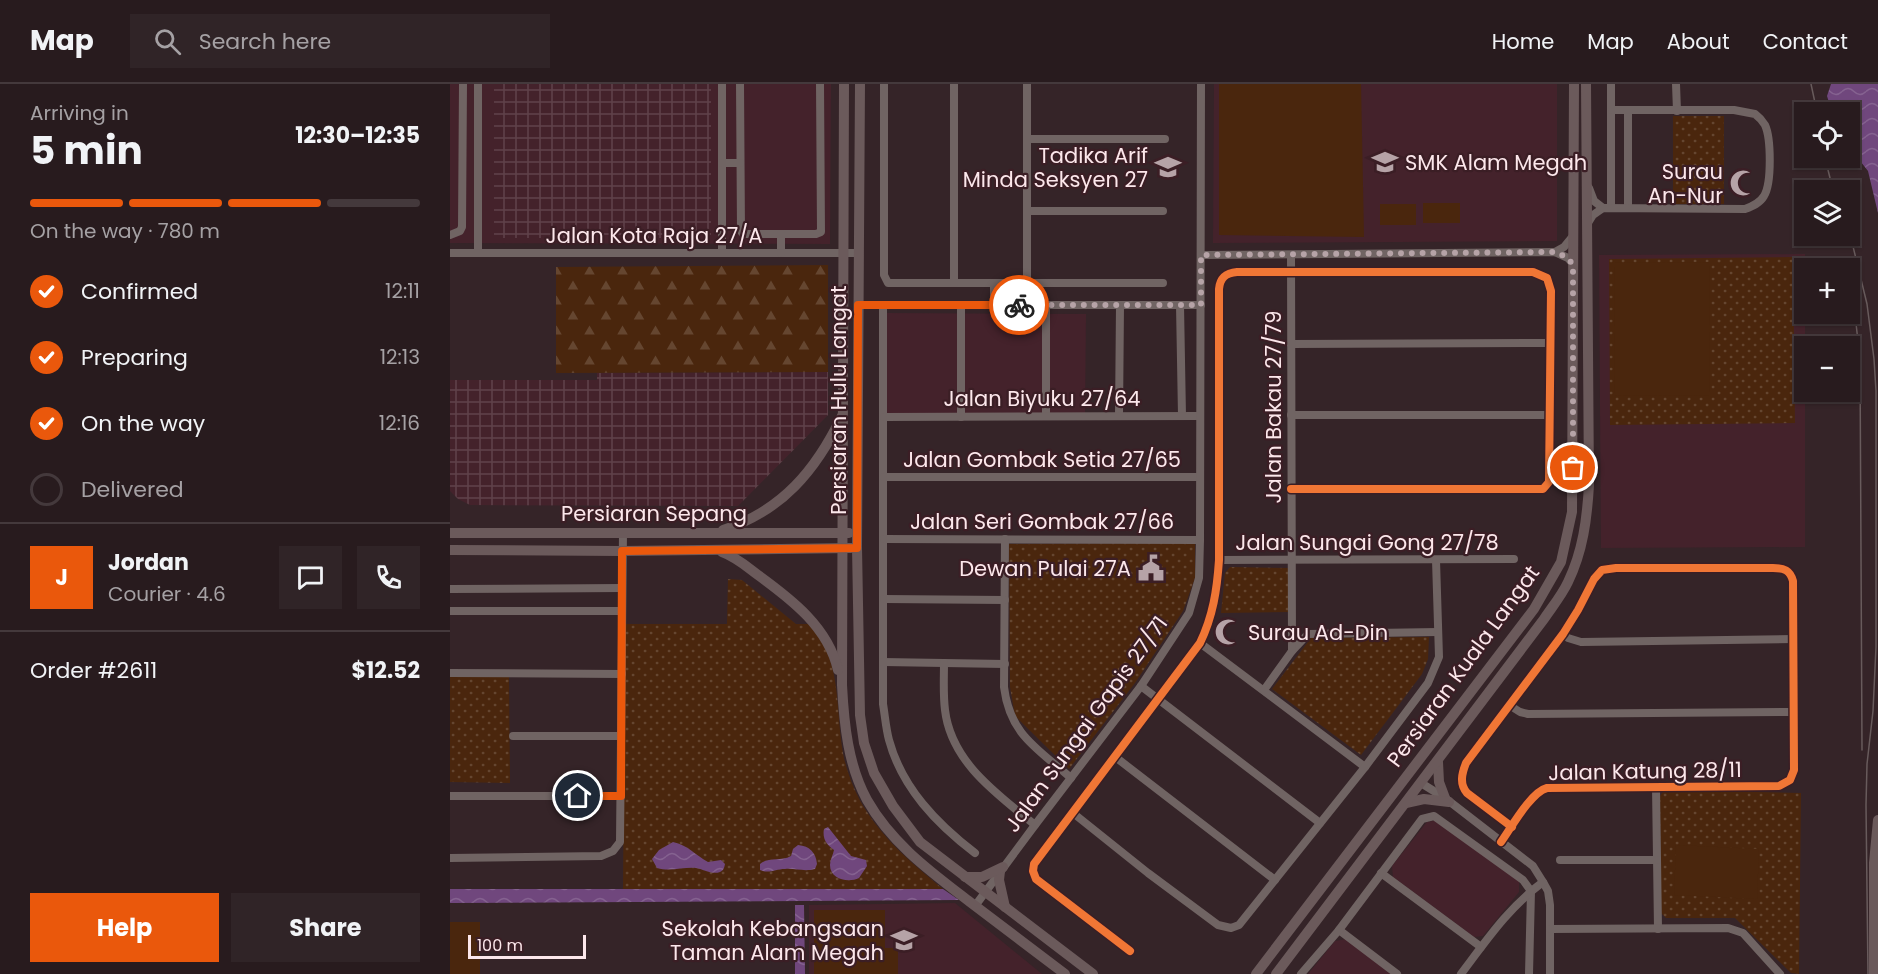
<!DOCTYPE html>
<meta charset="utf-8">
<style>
body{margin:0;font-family:Poppins,sans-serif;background:#302427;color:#f1f3f6;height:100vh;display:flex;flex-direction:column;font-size:22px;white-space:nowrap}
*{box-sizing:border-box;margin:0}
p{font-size:20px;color:#a5a1a4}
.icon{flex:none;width:33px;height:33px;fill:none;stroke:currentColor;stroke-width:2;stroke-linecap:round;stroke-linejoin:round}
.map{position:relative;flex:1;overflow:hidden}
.drawer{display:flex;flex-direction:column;background:#281b1e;width:450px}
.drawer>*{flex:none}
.tools{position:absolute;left:1344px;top:18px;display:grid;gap:12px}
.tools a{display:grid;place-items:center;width:66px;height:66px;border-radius:0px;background:#281b1e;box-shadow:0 2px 4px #0004,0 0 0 2px #44393c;font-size:30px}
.scale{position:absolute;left:18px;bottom:15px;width:118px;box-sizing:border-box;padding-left:6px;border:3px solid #fce7eb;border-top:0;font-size:16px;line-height:21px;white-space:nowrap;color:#fce7eb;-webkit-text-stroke:4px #3b1e25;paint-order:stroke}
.pin{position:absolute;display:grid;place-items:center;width:51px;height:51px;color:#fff;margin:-26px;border:3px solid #fff;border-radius:50%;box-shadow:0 2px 6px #0007}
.courier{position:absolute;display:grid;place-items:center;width:60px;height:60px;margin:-30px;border:4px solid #ea580c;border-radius:50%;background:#fff;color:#222;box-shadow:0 2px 8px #0007}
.headline em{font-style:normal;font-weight:700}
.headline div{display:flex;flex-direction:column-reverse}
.headline{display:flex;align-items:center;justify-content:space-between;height:102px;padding:0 30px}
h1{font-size:39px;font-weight:700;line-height:45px}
.bar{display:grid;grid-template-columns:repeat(4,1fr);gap:9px 6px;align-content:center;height:72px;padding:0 30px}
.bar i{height:8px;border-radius:4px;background:#44393c}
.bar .selected{background:#ea580c}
.bar p{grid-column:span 4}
.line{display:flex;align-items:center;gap:15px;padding:0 30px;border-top:2px solid #44393c}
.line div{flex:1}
.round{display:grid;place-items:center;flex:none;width:63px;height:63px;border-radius:0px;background:#302427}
ol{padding:0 30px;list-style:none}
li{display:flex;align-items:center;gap:18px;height:66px}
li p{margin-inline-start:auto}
li .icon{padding:6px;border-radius:50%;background:#ea580c;color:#fff;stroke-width:4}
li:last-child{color:#a5a1a4}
li i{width:33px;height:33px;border:3px solid #44393c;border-radius:50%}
.action{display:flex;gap:12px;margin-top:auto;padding:12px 30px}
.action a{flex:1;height:69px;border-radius:0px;background:#ea580c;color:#fff;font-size:24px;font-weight:700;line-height:69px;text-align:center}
.action a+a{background:#302427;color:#f1f3f6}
header{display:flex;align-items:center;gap:36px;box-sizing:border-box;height:84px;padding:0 30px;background:#281b1e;border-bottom:2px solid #44393c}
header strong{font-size:28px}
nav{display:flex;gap:33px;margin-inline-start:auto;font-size:21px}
.search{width:420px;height:54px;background:#302427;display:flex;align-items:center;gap:15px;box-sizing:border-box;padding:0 21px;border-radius:0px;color:#a5a1a4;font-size:22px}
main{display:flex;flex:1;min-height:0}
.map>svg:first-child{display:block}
</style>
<header>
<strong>Map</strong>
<div class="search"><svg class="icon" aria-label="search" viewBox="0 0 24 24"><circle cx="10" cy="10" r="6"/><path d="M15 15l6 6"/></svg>Search here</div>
<nav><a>Home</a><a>Map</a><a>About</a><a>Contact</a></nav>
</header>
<main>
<section class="drawer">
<div class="headline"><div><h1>5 min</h1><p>Arriving in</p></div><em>12:30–12:35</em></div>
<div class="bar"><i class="selected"></i><i class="selected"></i><i class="selected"></i><i></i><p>On the way · 780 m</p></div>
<ol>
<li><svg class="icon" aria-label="check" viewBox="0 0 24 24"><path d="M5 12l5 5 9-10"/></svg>Confirmed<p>12:11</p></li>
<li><svg class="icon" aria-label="check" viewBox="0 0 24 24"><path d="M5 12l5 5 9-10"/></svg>Preparing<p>12:13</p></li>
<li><svg class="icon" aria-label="check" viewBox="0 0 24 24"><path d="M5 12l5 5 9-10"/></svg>On the way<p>12:16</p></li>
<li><i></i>Delivered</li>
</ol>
<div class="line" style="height:108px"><b class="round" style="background:#ea580c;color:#fff">J</b><div><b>Jordan</b><p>Courier · 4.6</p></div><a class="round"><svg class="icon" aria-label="chat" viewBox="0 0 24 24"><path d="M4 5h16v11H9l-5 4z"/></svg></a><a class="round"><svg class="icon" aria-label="phone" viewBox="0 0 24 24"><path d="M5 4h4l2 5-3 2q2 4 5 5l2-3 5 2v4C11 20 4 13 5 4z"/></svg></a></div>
<div class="line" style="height:78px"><div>Order #2611</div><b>$12.52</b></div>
<div class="action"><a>Help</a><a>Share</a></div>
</section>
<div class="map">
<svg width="1428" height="890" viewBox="0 0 1428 890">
<defs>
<pattern id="industrial-grid" width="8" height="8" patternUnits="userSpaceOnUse" patternTransform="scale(1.5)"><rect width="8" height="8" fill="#44222b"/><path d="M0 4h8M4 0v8" fill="none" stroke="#60424a"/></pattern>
<pattern id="green-dots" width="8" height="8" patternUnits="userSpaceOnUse" patternTransform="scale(1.5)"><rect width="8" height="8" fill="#4a260d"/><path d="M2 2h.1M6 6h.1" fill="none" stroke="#654630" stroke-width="1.8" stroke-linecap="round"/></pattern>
<pattern id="forest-firs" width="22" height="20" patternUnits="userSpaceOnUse" patternTransform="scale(1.5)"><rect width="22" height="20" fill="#4a260d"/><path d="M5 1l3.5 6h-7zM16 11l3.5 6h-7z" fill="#654630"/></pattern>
<pattern id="water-waves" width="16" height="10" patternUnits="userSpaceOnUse" patternTransform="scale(1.5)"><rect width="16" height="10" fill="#70477d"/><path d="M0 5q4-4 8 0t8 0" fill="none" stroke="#856290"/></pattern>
</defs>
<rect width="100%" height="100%" fill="#352428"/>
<g fill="#44222b">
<path d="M0 0H381L380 160 0 159Z"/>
<path d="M764 0H1107V157L763 159Z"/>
<path d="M1355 170V463L1151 464 1149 171Z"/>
<path d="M436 229 636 230 635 330H436Z"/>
<path d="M989 736 1069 797V808L1033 852 1024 853 943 793 942 782 977 738Z"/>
<path d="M505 819 592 890H359V821Z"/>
<path d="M897 855 942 890H858L885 857Z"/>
</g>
<g fill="url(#industrial-grid)">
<rect x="44" y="0" width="217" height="154"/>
<path d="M378 288V331L288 422 20 421 8 415 0 407V296H147V289Z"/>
</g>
<g fill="url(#green-dots)">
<rect x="1223" y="32" width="51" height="88"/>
<path d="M1343 173 1345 339 1160 341 1159 175Z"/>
<path d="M745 459V494L733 527 685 599 619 685 565 632 560 603 559 460Z"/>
<path d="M780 483 839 484V528L771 529 775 489Z"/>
<path d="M278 495 292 496 346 540H358C398 578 382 640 398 688 414 739 453 772 493 805L173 806 175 540H277Z"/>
<path d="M979 553 978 575 972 590 911 671 822 605 861 554Z"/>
<path d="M0 592H59L60 699 0 698Z"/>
<path d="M1214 706 1351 709 1349 890 1341 889 1285 834H1216L1211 829 1210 712Z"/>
</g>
<path fill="url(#forest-firs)" d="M378 181V288L106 289V183Z"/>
<g fill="#4a260d">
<path d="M769 0H911L914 153 769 151Z"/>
<rect x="973" y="119" width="37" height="20"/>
<rect x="930" y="120" width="36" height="21"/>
<path d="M1259 178 1260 311 1165 312 1164 179Z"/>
<path d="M1226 761 1309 765 1307 815 1224 811Z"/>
<path d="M364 826H435V864H448V890H364Z"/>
<rect x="0" y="838" width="30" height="52"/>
</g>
<g fill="url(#water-waves)">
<path d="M1381 0H1428V129L1418 87 1400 64V28H1382L1377 12Z"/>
<path d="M378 743 401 772 416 776 417 782 409 794C399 799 380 796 380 781 380 776 383 771 384 766 377 761 372 755 374 745Z"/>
<path d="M223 758C238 761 245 771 258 778L271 776 275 780C274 784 274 786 270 788 262 791 253 785 246 784 233 783 220 788 207 784L202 775 209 766Z"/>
<path d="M348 761C360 762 366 769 367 780L365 785C354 788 345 784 335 785 325 785 320 790 310 786V780C320 772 330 778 341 772L343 765Z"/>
<path d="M0 805H493L509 816 0 819Z"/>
<path d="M345 821H354L355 890H345Z"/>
</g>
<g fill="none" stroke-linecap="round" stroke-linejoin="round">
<g stroke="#706463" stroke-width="8">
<path d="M28 0V169"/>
<path d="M272 0V169"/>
<path d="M290 0 291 147 293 150H366L371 148 370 0"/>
<path d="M434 0V191L438 199H713"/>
<path d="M504 0V199"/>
<path d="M1226 0 1227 27"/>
<path d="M577 55H715"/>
<path d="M272 79H290"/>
<path d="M1139 104 1144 117 1153 124"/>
<path d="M1161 124V0"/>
<path d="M1178 124V27"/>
<path d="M577 127H713"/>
<path d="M1138 139 1143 131 1153 124 1295 125C1303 122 1310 119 1314 112 1322 99 1321 54 1315 41 1312 36 1309 33 1305 30L1284 26H1162"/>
<path d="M0 151 10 147 12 143 13 0"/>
<path d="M1105 168 1114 163 1123 152"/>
<path d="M0 169H408"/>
<path d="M331 169V150"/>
<path d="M751 171 1105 168 1118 174 1123 180"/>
<path d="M577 199V0"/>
<path d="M408 221H751"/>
<path d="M433 221V620C435 632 436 645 439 656 452 704 487 740 525 769"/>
<path d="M544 221V199"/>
<path d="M730 221 732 332"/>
<path d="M841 260 1100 259"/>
<path d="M841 331H1100"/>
<path d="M596 332V221"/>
<path d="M669 332 670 221"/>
<path d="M434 333 750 332"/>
<path d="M511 333V221"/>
<path d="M434 393H750"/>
<path d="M434 455 750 456"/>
<path d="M555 455 554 603C560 651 587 664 621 694"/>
<path d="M769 476 1064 475"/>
<path d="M0 505 172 504"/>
<path d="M434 515 555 516"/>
<path d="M0 527H172"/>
<path d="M1113 550 1118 554 1131 558 1343 555"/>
<path d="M750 559 915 683"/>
<path d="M842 567 858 550 988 548"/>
<path d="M433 578 555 580"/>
<path d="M494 579C494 594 493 610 495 626 501 678 547 710 585 741"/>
<path d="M0 589 172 590"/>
<path d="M691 602 870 739"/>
<path d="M814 606 842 567 841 171"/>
<path d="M1059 621 1070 628 1078 630 1343 628"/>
<path d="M63 652H171"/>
<path d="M664 672 825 796"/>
<path d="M971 699 995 714 1083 782 1093 798 1098 807 1100 821V890"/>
<path d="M1206 703 1208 845"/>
<path d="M0 712H171"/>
<path d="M623 729 698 789 768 841 781 844 789 841 915 683 978 599 989 573 986 476"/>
<path d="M1051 758C1061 744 1081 708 1097 704L1329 702 1340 696 1344 686 1343 497C1340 486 1334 484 1323 484H1166L1152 486 1144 495 1128 526 1113 550 1016 679C1012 689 1009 700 1017 709L1062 743"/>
<path d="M0 774 151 772 163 767 170 758 173 448"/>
<path d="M1110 776H1207"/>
<path d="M931 789 1031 863"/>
<path d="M525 822 585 741 691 602 739 529 749 494 750 456 751 0"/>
<path d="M1100 845 1278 844 1293 849 1330 890"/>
<path d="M889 846 947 890"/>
<path d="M680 867 586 795 583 787 584 780 750 559C763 532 767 506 769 476V205C770 194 775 189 787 188H1083L1097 194 1101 207 1099 398 1093 405H841"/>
<path d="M851 890 889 846 972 735 984 732 1073 796 1081 807 1079 890"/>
<path d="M1011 890C1036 857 1059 823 1093 798"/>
</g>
<g stroke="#6b5a5b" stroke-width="10">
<path d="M394 0 392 601C394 640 398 681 417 716 442 760 481 788 520 818 552 842 583 866 615 890"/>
<path d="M410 0 407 463 410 631 414 659 424 689 443 722 470 758 643 890"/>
<path d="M273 446C332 427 366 386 392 332"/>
<path d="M0 449H399"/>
<path d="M0 466 172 467 401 464"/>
<path d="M272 468C286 473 296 482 308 491 341 515 378 543 388 586"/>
<path d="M988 678 989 698 995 714"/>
<path d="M956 719 974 715 999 718"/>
<path d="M550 787 549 796 555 823"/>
<path d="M515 793H532L553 783"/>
<path d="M806 890 1084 525 1111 478 1122 428 1124 0"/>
<path d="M826 890 1094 535C1102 523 1112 511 1118 498 1133 467 1137 435 1139 401L1136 0"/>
<path d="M1424 890V779L1428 736"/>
</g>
<g stroke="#685b5c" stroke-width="1.5">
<path d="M1361 0 1367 28"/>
<path d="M1375 74 1383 106"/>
<path d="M1400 150 1417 220 1424 275 1426 307V563L1423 627 1417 680 1416 721 1418 890"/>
<path d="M1400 186 1410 275 1412 666"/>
</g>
<g stroke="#3b1e25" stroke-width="11">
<g id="cycleway">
<path d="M1051 758C1061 744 1081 708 1097 704L1329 702 1340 696 1344 686 1343 497C1340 486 1334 484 1323 484H1166L1152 486 1144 495 1128 526 1113 550 1016 679C1012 689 1009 700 1017 709L1062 743"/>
<path d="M680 867 586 795 583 787 584 780 750 559C763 532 767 506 769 476V205C770 194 775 189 787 188H1083L1097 194 1101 207 1099 398 1093 405H841"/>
</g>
</g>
<use href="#cycleway" stroke="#f07635" stroke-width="8"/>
</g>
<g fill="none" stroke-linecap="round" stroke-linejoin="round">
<path stroke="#b6a3a7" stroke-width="6" stroke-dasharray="0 10.8" d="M569 221H751V171L1105 168 1118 174 1123 181V384"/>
<path stroke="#ea580c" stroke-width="8" d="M128 712H171L172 467 407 464 408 221H569"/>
</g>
<defs>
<g id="school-bare" transform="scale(2.07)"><path d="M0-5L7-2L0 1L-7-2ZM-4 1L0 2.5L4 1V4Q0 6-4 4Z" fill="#b6a3a7" stroke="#3b1e25" stroke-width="2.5" paint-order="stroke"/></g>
<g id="mosque-bare" transform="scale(2.07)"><path d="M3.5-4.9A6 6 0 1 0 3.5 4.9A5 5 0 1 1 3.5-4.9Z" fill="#b6a3a7" stroke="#3b1e25" stroke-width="2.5" paint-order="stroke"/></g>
<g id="civic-bare" transform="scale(2.07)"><path d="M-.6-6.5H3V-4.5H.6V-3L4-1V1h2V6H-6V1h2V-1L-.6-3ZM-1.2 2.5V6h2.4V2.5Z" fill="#b6a3a7" stroke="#3b1e25" stroke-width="2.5" paint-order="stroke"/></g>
</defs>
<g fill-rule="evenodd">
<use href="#school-bare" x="935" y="78"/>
<use href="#school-bare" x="718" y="83"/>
<use href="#mosque-bare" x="1293" y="99"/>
<use href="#civic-bare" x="701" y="484"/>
<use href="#mosque-bare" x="778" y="548"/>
<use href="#school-bare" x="454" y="856"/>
</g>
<g text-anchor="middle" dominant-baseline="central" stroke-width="4.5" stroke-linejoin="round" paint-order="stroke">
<g font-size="21" fill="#fce7eb" stroke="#3b1e25" text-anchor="end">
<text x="698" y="71">Tadika Arif<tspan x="698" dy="24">Minda Seksyen 27</tspan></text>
<text x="955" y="78" text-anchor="start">SMK Alam Megah</text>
<text x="1273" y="87">Surau<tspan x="1273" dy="24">An-Nur</tspan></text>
<text x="681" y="484">Dewan Pulai 27A</text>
<text x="798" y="548" text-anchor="start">Surau Ad-Din</text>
<text x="434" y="844">Sekolah Kebangsaan<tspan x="434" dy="24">Taman Alam Megah</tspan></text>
</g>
<g font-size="21" fill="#fce7eb" stroke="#3b1e25">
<text x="204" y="151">Jalan Kota Raja 27/A</text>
<text x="592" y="314">Jalan Biyuku 27/64</text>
<text transform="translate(388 316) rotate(-90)">Persiaran Hulu Langat</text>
<text transform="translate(823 323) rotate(-90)">Jalan Bakau 27/79</text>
<text x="592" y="375">Jalan Gombak Setia 27/65</text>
<text x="204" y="429">Persiaran Sepang</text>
<text x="592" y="437">Jalan Seri Gombak 27/66</text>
<text x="917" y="458">Jalan Sungai Gong 27/78</text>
<text transform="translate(1013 582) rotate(-54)">Persiaran Kuala Langat</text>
<text transform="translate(636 640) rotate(-54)">Jalan Sungai Gapis 27/71</text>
<text transform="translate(1195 687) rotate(-1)">Jalan Katung 28/11</text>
</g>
</g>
</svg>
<div class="tools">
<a><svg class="icon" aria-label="locate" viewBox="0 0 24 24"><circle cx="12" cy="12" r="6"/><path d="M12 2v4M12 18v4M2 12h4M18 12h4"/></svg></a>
<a><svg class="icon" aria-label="layers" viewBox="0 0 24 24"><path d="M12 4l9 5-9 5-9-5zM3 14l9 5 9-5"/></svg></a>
<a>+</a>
<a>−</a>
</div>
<div class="scale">100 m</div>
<div class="pin" style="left:1123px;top:384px;background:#ea580c"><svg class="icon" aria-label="bag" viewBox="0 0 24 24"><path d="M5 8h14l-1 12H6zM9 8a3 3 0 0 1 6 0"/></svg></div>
<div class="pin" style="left:128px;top:712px;background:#1f2937"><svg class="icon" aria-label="home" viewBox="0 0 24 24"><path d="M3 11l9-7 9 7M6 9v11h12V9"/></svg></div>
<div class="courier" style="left:569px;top:221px"><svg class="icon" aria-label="bike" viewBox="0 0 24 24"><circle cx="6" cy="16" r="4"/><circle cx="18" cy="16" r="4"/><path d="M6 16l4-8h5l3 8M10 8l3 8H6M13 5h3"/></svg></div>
</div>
</main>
